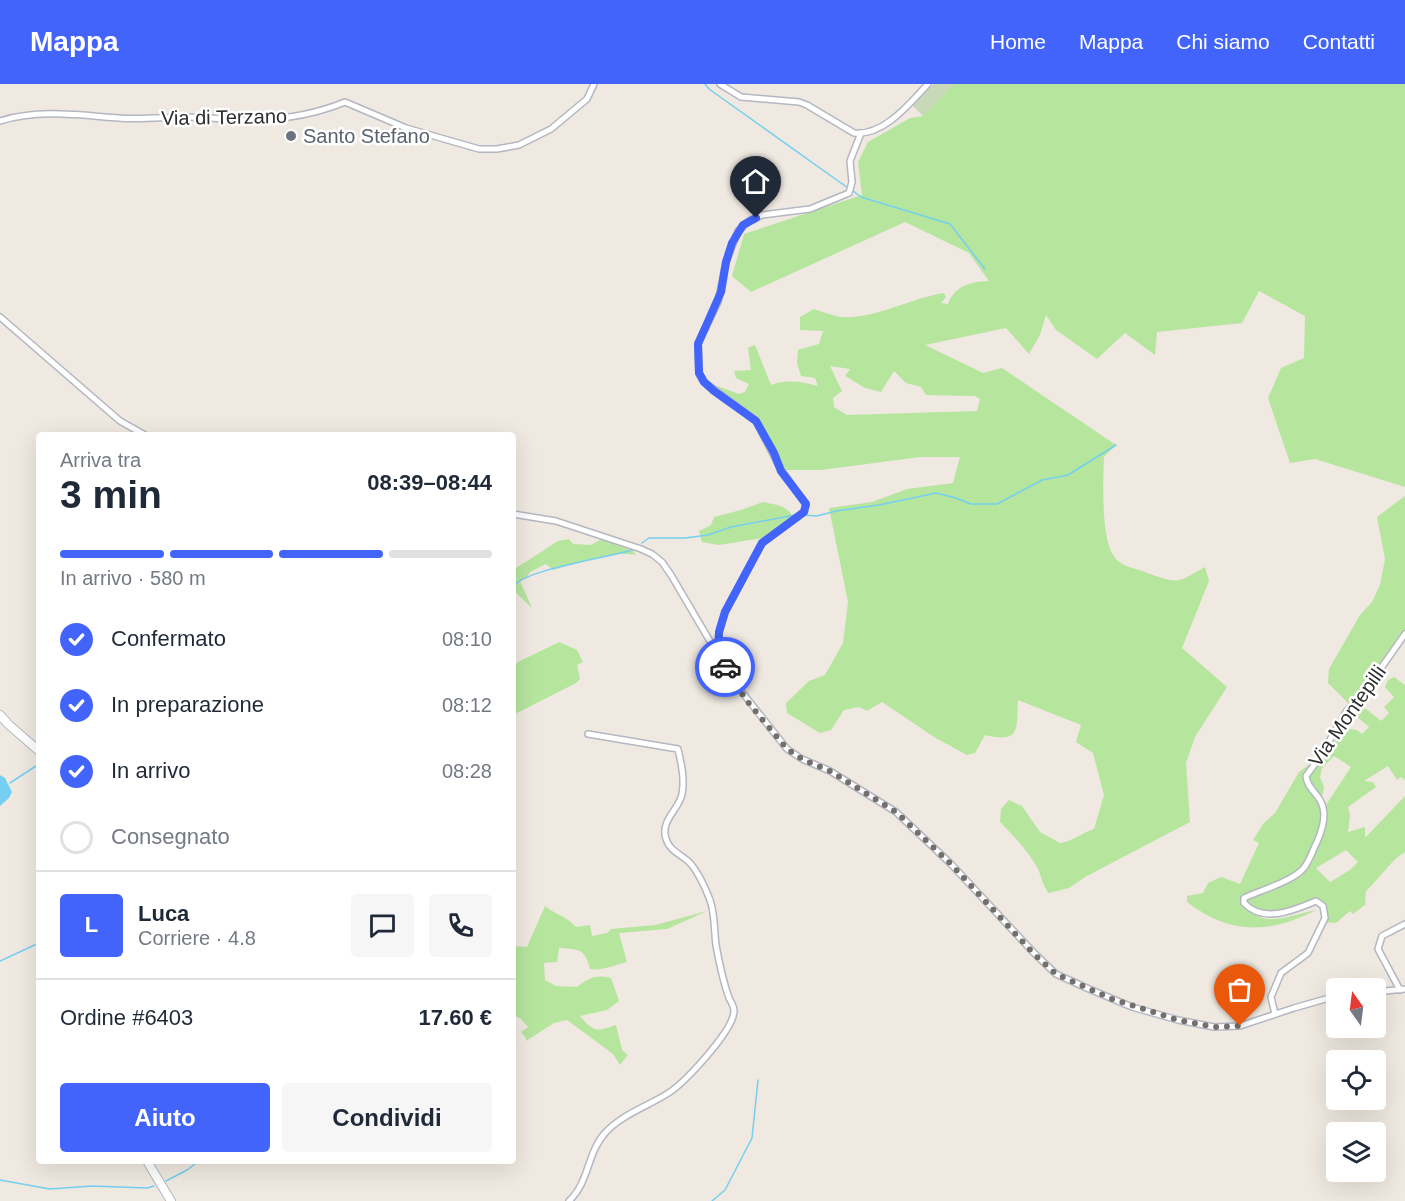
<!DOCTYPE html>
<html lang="it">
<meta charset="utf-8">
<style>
body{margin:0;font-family:Arial,sans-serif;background:#f6f6f7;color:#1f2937;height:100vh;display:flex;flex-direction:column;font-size:22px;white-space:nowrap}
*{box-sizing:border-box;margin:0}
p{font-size:20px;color:#747a83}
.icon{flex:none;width:33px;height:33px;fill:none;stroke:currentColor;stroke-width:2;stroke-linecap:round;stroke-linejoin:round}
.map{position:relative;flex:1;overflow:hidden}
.side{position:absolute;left:36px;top:348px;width:480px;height:732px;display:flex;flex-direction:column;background:#fff;border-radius:6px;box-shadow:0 6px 24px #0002}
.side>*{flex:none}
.needle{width:39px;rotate:346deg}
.controls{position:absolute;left:1326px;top:894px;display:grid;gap:12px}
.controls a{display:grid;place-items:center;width:60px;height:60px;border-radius:6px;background:#fff;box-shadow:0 6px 24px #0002;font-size:30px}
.pin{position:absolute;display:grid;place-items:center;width:51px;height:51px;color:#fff;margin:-62px -26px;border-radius:50% 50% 50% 0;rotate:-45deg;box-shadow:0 0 6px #0007}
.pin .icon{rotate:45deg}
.courier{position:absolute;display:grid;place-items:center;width:60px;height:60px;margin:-30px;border:4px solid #4264fb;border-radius:50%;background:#fff;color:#222;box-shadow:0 2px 8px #0007}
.summary em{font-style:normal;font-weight:600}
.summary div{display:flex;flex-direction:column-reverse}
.summary{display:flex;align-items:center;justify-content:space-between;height:102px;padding:0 24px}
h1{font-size:39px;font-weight:600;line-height:45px}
.bar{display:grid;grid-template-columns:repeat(4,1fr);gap:9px 6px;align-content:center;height:72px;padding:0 24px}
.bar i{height:8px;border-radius:4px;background:#e0e1e3}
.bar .current{background:#4264fb}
.bar p{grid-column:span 4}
.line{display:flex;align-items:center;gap:15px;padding:0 24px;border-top:2px solid #e0e1e3}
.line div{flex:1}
.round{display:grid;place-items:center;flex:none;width:63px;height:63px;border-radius:6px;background:#f6f6f7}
ol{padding:0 24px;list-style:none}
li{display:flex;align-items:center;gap:18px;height:66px}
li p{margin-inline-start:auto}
li .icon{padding:6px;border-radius:50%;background:#4264fb;color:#fff;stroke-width:4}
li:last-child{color:#747a83}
li i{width:33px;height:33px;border:3px solid #e0e1e3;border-radius:50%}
.primary-button{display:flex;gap:12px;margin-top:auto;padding:12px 24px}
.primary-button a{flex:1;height:69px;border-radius:6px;background:#4264fb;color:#fff;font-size:24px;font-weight:600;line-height:69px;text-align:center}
.primary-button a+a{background:#f6f6f7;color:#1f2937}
header{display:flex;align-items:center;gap:36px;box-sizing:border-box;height:84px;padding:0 30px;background:#4264fb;color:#fff}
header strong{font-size:28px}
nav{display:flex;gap:33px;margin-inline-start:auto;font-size:21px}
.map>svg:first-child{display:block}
</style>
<header>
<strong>Mappa</strong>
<nav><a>Home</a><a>Mappa</a><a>Chi siamo</a><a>Contatti</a></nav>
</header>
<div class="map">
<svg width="1405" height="1117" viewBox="0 0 1405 1117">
<rect width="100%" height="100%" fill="#efe9e1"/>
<g fill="#b6e59e" fill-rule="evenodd">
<path d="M954 0H1405V403L1315 375 1290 379 1268 314 1281 284 1304 274 1305 232 1259 207 1242 239 1157 248 1155 271 1125 249 1097 275 1056 246 1046 231 1040 251 1029 270 1006 244 925 261 983 289 1002 284 1116 361 1104 373C1103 396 1101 452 1113 471 1119 482 1134 484 1145 488 1178 500 1175 500 1205 483L1209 497 1182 564 1227 603 1195 653 1186 679 1190 738 1085 793 1069 804 1049 809C1042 802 1042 792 1037 783 1027 766 1014 752 1000 738L1001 725 1009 716 1022 722 1040 748 1060 759C1074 757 1081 749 1094 745L1104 711 1093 669 1076 658 1081 641 1018 616C1016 644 1022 660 985 651L975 669 967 671 934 653 882 618 867 627 859 623 844 626 831 646 820 649 787 629 786 619 809 597 825 591 843 559 848 518 829 424 872 418 907 405 953 399 960 373H920L821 386H781L756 337 714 307 712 300 739 310 745 308 749 300 736 294 734 287 751 286 748 264 755 261 771 301C788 295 802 298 818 302L815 294 801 292 797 279 798 266 819 260 823 247 800 246V233L814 225C823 228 833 232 842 233 877 235 910 214 944 209L946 213 941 219 948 220C955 201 971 198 989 197L969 169 905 138 751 208 732 192 744 150 862 111 858 78 868 58 910 34 923 32ZM830 282 850 285 845 292 865 304 881 308 894 287 906 299 921 303 926 311 975 312 980 315 977 327 847 331 834 323 833 314 842 307Z"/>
<path d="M1405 412V550L1351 622 1328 599 1329 585 1360 531 1372 518 1380 501 1385 475 1377 433Z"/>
<path d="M763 418C776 421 789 421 794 436L769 453 719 461 702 458 699 447 711 441 714 433 741 426Z"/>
<path d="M569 455 573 460 591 461 601 455 633 467 636 471C615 466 575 479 553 486L546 480 530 488 526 494 520 497 532 524 513 506V486L558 457Z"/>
<path d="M559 558 577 566 583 578 577 581 580 595 576 599 515 630 513 627V583L518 578Z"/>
<path d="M1394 593 1405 601V696L1401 693 1397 696 1388 682 1364 697 1373 698 1376 703 1348 723 1350 731 1348 748 1365 743V754L1405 712V768C1392 775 1379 795 1366 807L1365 821 1353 830 1350 827 1336 839 1323 838V822L1316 817 1271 831 1249 824C1263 846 1296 829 1316 826 1270 850 1229 851 1187 818V812L1203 809 1208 799 1221 793 1240 800 1259 759 1253 756 1263 740 1275 729 1299 688 1313 678 1324 676 1342 644 1357 646 1362 650 1369 643 1356 632 1365 624 1381 637 1389 629 1384 623 1394 613 1385 603 1388 596ZM1334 672 1351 683 1324 724 1320 715C1325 706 1325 702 1320 694L1322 684ZM1346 766 1358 778 1350 786 1330 798 1316 784Z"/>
<path d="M545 822C556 831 565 831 576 843L590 841 592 852 607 849 611 845 655 841 707 827 667 845 619 849 627 878C614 881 603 887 590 885 584 863 579 866 559 864L557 878 544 879 545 896 556 902 577 903C588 894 597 890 611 894L619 917 607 926 580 932C593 948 597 948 616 941L622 966 628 971 620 981 613 970 567 936 554 939 526 957V954L521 948 528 943 520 934 513 932V862L527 863Z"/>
</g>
<path fill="#c8d9b8" d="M934 0H954L923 32 912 21Z"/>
<path fill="#75cff0" d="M0 691 5 694 12 708 9 714 0 722Z"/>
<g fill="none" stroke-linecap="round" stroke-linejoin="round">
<g stroke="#75cff0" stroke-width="1.5">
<path d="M705 0 709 5 848 104"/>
<path d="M852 106 861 113 950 140 985 185"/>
<path d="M804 431 817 432 836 427 879 421 936 409 956 414 971 420H997L1042 396 1068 391 1116 361"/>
<path d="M642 459 649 454H685L708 451 731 443 795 431"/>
<path d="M513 502C530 484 608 474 635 465"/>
<path d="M10 699 39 680"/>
<path d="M0 877 39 859"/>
<path d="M0 1096 50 1105 92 1102 147 1104 154 1102"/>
<path d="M166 1097 187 1086 199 1077"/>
<path d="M712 1117 725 1106 752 1054 758 996"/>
</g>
<g stroke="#b4b7c1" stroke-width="8">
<g id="street">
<path d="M720 0 741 13 799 18 807 21 854 49C884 52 909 20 928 0"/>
<path d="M0 37C38 25 79 31 118 34 141 36 164 33 187 33 210 33 233 37 255 36 286 35 316 30 345 18L406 44 479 65H497L519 61 551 45 587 15 594 0"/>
<path d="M0 233 120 337 145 351"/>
<path d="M513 430 556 437 641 465 652 470 662 478 671 491 734 598 787 665 802 675 830 687 896 728 951 780 1034 869 1056 890 1089 905 1132 923 1178 936 1214 943 1240 942 1294 924 1336 912"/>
<path d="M718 571 719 548 725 528 762 459 804 428 806 420 781 386 756 337 704 298 699 289 698 259 718 218 726 178 738 147 749 137 762 131 810 125 849 109 852 98 850 77 861 49"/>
<path d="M1400 906 1378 865 1382 852 1405 840"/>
<path d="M1376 908 1405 905"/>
<path d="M1275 930 1271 913 1281 889 1308 869 1325 834 1323 822 1316 817C1294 826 1264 840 1244 819V814C1261 806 1291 798 1303 785 1309 778 1312 768 1316 760 1321 750 1326 734 1323 724 1321 710 1307 706 1306 692L1320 673 1346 628 1372 597 1405 550"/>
<path d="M569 1117C589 1099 587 1069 605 1049 622 1030 649 1022 670 1008 686 997 734 946 734 927 734 922 731 918 729 914 723 897 719 878 716 861 714 846 715 830 710 816 705 803 700 791 691 780 683 771 670 768 666 755 660 736 679 726 682 710 685 694 681 679 678 665L588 650"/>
</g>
</g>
<g stroke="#b4b7c1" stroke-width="10">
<g id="secondary">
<path d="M0 631 8 640 39 667"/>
<path d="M147 1077 171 1117"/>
</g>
</g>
<use href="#street" stroke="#fff" stroke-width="5"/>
<use href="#secondary" stroke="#fff" stroke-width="8"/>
</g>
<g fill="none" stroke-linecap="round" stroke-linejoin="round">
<path stroke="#726f6d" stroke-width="6" stroke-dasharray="0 10.8" d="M725 583 747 617 787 665 802 675 830 687 896 728 951 780 1034 870 1056 890 1112 915 1178 936 1214 943 1240 942"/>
<path stroke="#4264fb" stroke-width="8" d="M725 583 718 572 719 548 725 528 762 459 804 428 806 420 781 387 774 369 756 337 714 307 704 298 699 289 698 260 721 208 726 178 732 159 743 141 756 134"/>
</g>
<circle fill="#6b7280" stroke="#fff" stroke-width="2" cx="291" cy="52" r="6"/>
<g text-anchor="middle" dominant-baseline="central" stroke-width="5" stroke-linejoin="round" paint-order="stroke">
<g font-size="20" fill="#2e2e2e" stroke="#fff">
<text transform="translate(224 33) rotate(-1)">Via di Terzano</text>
<text transform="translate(1347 632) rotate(-55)">Via Montepilli</text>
</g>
<g font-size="20" fill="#5b616d" stroke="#fff" text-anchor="start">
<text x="303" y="52">Santo Stefano</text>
</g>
</g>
</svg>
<div class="controls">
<a><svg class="needle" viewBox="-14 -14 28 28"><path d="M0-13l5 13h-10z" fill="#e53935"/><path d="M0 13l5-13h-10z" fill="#747a83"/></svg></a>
<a><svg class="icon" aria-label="locate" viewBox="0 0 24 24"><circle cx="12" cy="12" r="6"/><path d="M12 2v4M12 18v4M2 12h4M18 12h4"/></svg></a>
<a><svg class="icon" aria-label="layers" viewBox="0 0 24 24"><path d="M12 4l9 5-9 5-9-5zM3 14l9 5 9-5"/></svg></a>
</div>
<div class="pin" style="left:1240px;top:942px;background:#ea580c"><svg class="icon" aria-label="bag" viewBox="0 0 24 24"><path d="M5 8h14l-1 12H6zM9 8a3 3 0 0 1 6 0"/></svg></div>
<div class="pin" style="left:756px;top:134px;background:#1f2937"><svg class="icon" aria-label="home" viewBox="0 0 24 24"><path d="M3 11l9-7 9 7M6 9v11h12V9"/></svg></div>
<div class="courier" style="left:725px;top:583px"><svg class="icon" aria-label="car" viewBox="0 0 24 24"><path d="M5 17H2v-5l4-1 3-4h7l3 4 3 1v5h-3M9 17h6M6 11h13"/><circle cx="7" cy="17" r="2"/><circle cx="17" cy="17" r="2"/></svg></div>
<section class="side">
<div class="summary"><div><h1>3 min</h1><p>Arriva tra</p></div><em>08:39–08:44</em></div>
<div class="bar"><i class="current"></i><i class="current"></i><i class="current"></i><i></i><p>In arrivo · 580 m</p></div>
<ol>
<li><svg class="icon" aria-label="check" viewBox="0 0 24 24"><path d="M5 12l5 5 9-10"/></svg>Confermato<p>08:10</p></li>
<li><svg class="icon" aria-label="check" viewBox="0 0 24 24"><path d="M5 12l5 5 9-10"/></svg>In preparazione<p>08:12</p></li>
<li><svg class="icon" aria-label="check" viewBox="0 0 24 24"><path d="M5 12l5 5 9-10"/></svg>In arrivo<p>08:28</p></li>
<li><i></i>Consegnato</li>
</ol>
<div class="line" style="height:108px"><b class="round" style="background:#4264fb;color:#fff">L</b><div><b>Luca</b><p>Corriere · 4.8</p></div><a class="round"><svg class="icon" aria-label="chat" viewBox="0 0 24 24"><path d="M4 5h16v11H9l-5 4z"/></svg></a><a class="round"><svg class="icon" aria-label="phone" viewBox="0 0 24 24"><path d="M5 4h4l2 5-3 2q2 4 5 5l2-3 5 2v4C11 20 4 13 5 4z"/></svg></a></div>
<div class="line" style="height:78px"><div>Ordine #6403</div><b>17.60 €</b></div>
<div class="primary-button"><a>Aiuto</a><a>Condividi</a></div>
</section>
</div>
